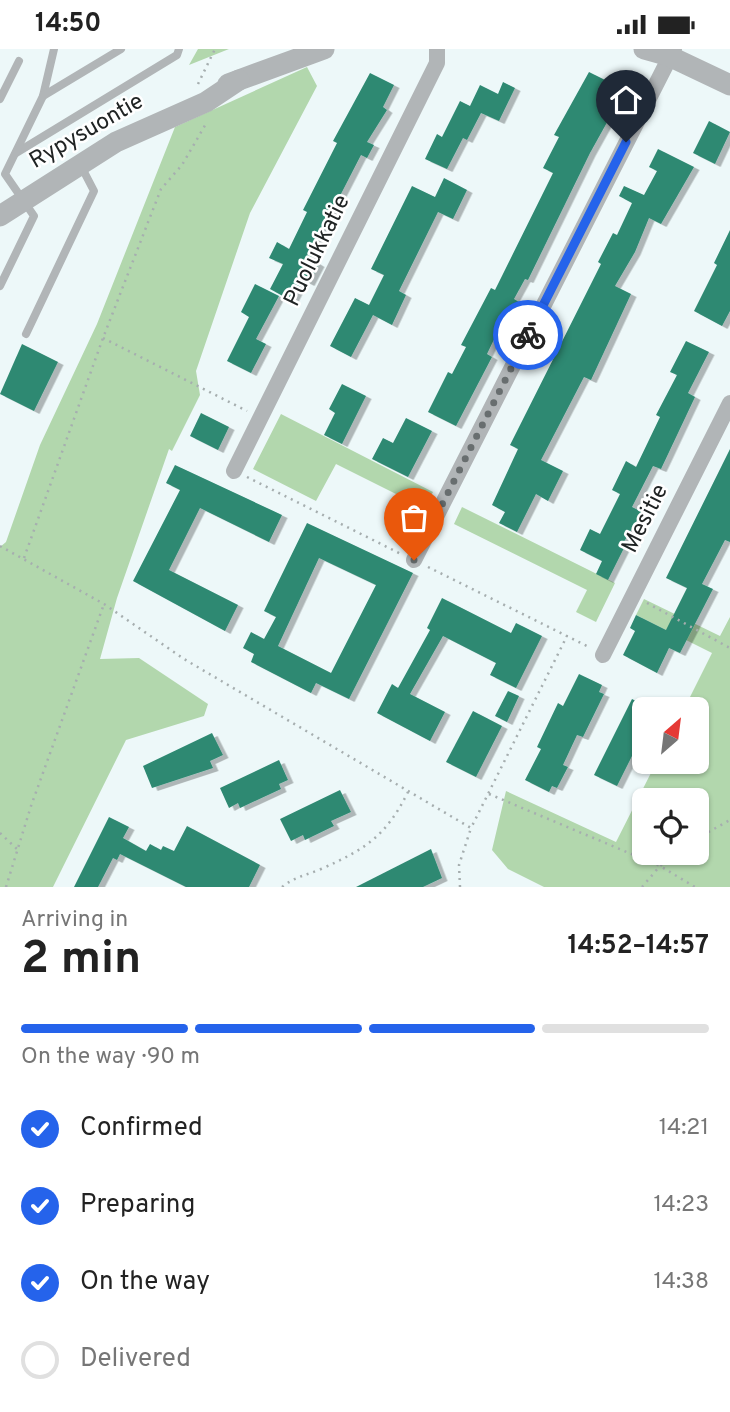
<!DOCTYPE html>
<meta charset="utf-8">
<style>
body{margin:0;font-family:Overpass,sans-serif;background:#f6f6f6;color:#222;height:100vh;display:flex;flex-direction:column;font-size:26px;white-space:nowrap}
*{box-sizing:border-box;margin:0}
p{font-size:23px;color:#767676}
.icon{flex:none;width:38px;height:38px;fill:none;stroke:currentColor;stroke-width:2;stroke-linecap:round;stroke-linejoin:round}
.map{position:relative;height:838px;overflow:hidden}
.panel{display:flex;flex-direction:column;background:#fff;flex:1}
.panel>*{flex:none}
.needle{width:46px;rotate:28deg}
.buttons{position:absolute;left:632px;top:648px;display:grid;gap:14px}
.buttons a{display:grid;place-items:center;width:77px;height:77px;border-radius:10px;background:#fff;box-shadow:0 2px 5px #0004;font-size:35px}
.pin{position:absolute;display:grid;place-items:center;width:60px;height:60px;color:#fff;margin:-72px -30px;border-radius:50% 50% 50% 0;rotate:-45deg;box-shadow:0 0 7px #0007}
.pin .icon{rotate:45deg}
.courier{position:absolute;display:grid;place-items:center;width:70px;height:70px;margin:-35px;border:5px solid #2563eb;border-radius:50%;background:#fff;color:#222;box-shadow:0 2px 9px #0007}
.headline em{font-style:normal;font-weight:700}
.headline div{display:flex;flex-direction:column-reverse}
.headline{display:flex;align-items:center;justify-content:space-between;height:119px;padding:0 21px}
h1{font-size:46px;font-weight:700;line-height:52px}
.bar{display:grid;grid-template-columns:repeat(4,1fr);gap:10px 7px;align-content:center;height:84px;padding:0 21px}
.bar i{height:9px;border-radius:5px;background:#e0e0e0}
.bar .on{background:#2563eb}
.bar p{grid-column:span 4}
ol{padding:0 21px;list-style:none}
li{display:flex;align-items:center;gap:21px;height:77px}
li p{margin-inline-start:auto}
li .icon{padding:7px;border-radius:50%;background:#2563eb;color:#fff;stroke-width:4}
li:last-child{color:#767676}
li i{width:38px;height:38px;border:4px solid #e0e0e0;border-radius:50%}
.status{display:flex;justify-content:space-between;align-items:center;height:49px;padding:0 35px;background:#fff;direction:ltr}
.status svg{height:19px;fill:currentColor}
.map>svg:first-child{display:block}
</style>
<div class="status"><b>14:50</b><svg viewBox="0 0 49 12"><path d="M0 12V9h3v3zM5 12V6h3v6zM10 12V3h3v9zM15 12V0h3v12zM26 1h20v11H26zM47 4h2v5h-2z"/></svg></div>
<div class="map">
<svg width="730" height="838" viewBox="0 0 730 838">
<defs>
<filter id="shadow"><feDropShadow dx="5.5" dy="3" stdDeviation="0" flood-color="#0004"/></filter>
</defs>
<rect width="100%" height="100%" fill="#edf8f9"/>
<g fill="#b2d7ad" fill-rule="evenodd">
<path d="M198 0H229L189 16Z"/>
<path d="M307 18 317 37 250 164 196 322 200 346 172 402 169 400 117 549 100 610 139 609 208 655 204 667 126 691 53 838H0V498L6 493 40 396 97 275 175 78Z"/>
<path d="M281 365 433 443 424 459 336 415 316 452 253 420Z"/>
<path d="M462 458 615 534 596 573 576 563 587 541 454 475Z"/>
<path d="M644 550 720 587 730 568V838H544L508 820 492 801 506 742 616 793 657 712H696V660H684L712 604 636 566ZM644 751H696V803H644Z"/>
</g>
<g fill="#2e8972" fill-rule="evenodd" filter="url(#shadow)">
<path d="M589 23 625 41 590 104 528 231 525 230 514 250 519 253 504 283 499 280 487 305 492 308 456 377 428 363 448 323 452 325 466 298 461 296 491 239 495 241 553 124 543 119 559 88 554 86Z"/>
<path d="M370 24 394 36 383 58 387 61 367 93 374 96 367 109 361 106 325 176 311 210 319 215 309 234 303 231 292 252 270 240 283 215 269 209 277 193 289 200 307 163 303 161 337 94 333 92Z"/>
<path d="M503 33 515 39 499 72 481 64 467 91 463 89 447 120 425 110 437 85 442 88 460 52 470 57 480 36 498 45Z"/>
<path d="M709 72 730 83 715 115 693 104Z"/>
<path d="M658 100 694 118 661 175 649 169 635 203 615 237 631 245 591 331 584 328 541 411 563 422 548 452 536 445 517 483 499 474 505 463 492 456 518 400 510 396 601 215 598 213 613 184 617 186 632 154 619 147 624 137 644 146 657 122 649 118Z"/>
<path d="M444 129 467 141 453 170 438 163 399 242 406 246 392 276 373 266 351 308 330 297 355 249 369 256 384 226 371 220 412 137 435 148Z"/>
<path d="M730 181V262L722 277 694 262 717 216 714 214Z"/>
<path d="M255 235 279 247 256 290 266 295 251 324 227 312 249 268 241 263Z"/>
<path d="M686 292 709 303 688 344 695 348 661 420 653 417 632 458 642 463 622 496 625 497 608 531 596 525 602 512 580 501 590 480 600 485 620 445 612 441 626 412 636 418 660 368 656 366 677 326 670 323Z"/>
<path d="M22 295 58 313 34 362 0 345Z"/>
<path d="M342 335 366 347 342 395 324 386 335 364 329 360Z"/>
<path d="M201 364 229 378 218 401 190 387Z"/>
<path d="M406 369 432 382 408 428 372 410 383 389 393 394Z"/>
<path d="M730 400V493L725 491 702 535 713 540 680 604 669 599 657 624 623 606 635 582 630 579 636 566 666 581 687 539 666 529Z"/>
<path d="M175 416 282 466 269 493 200 459 169 521 238 556 225 582 133 532 180 441 166 434Z"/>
<path d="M307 474 413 524 349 650 316 634 311 644 251 613 254 605 243 599 251 583 264 590 276 568 264 562ZM319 509 376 536 331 624 278 597Z"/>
<path d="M442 549 511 584 516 574 542 587 516 639 490 626 496 614 443 587 410 645 445 663 430 692 377 664 392 635 398 639 430 581 427 579Z"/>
<path d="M579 625 602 636 599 643 604 645 583 688 577 686 563 716 568 718 557 739 552 737 549 743 525 731 541 700 537 698 558 654 563 657Z"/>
<path d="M508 642 519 647 507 673 495 667Z"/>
<path d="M632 650 644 656V683L617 737 594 726Z"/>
<path d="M473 662 502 677 476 728 446 713Z"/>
<path d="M212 684 223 706 210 712 213 719 152 739 143 717Z"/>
<path d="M279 711 288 731 279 735 281 740 240 759 238 754 229 759 220 739Z"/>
<path d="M340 741 351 763 331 772 334 777 305 791 303 786 291 792 280 770Z"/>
<path d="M109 768 129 778 123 789 146 802 150 795 161 801 163 797 174 802 187 777 260 816 249 838H186L120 805 117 811 113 809 98 838H74Z"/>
<path d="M431 800 442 829 423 838H356Z"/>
</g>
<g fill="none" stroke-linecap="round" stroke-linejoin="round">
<g stroke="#a6aeaf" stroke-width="2.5" stroke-dasharray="2 5" stroke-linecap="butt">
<path d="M198 35 215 0"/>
<path d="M103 289 247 362"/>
<path d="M247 428 401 505"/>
<path d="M0 497 104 555 184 610 471 779 567 587"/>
<path d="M24 509 103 289 161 140 182 116 207 73"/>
<path d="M428 518 589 598"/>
<path d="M647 554 730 599"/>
<path d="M489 745 660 817 695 838"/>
<path d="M0 784 17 800"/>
<path d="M696 790 730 771"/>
<path d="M6 838 31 757 104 555"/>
<path d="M282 838C294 828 307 826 321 820 366 800 386 787 408 743"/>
<path d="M460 838 459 816 471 779"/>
<path d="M642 838 660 817 678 803"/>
</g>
<g stroke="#b1b5b7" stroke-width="8">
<path d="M43 47 54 0"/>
<path d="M0 50 19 12"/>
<path d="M16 104 177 6 179 0"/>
<path d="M0 237 34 167 5 125 43 47 121 0"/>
<path d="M26 285 94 142 81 117"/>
</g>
<g stroke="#b1b5b7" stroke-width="16">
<path d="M234 422 437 14V0"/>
<path d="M414 511 674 0"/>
<path d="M603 606 730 354"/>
</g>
<g stroke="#b1b5b7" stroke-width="21">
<path d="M644 0 669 7 730 36"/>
<path d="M228 35 324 0"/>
<path d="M0 167 116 93 206 53 239 31"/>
</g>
</g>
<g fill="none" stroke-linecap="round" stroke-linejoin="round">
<path stroke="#686e6f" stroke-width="7" stroke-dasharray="0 12.6" d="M414 511 528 286"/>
<path stroke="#2563eb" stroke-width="9" d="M528 286 626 93"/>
</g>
<g text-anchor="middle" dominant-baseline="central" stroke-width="5" stroke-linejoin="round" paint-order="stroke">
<g font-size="23" fill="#202424" stroke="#fff">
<text transform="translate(87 83) rotate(-30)">Rypysuontie</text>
<text transform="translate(318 202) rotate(-64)">Puolukkatie</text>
<text transform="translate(646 470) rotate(-63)">Mesitie</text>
</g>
</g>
</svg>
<div class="buttons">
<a><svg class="needle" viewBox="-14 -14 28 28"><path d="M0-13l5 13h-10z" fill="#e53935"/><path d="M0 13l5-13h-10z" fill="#767676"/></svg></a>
<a><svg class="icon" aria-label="locate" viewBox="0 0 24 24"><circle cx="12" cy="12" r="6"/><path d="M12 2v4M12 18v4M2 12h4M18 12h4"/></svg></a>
</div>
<div class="pin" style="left:414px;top:511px;background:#ea580c"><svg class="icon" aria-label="bag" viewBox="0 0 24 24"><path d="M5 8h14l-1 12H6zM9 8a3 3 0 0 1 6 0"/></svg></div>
<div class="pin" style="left:626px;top:93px;background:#1f2937"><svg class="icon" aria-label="home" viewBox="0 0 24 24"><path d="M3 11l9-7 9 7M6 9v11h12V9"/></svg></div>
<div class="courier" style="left:528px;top:286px"><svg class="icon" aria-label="bike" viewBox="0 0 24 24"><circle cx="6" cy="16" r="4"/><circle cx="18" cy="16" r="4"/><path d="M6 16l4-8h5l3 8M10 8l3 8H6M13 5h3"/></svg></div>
</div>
<section class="panel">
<div class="headline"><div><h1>2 min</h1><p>Arriving in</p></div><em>14:52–14:57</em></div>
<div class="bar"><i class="on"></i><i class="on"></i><i class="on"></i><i></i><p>On the way · 90 m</p></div>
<ol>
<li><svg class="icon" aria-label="check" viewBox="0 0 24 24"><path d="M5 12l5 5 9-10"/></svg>Confirmed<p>14:21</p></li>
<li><svg class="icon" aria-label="check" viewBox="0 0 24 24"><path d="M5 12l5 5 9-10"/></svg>Preparing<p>14:23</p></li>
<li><svg class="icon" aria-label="check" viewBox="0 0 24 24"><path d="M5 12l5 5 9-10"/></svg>On the way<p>14:38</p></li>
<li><i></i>Delivered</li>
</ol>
</section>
